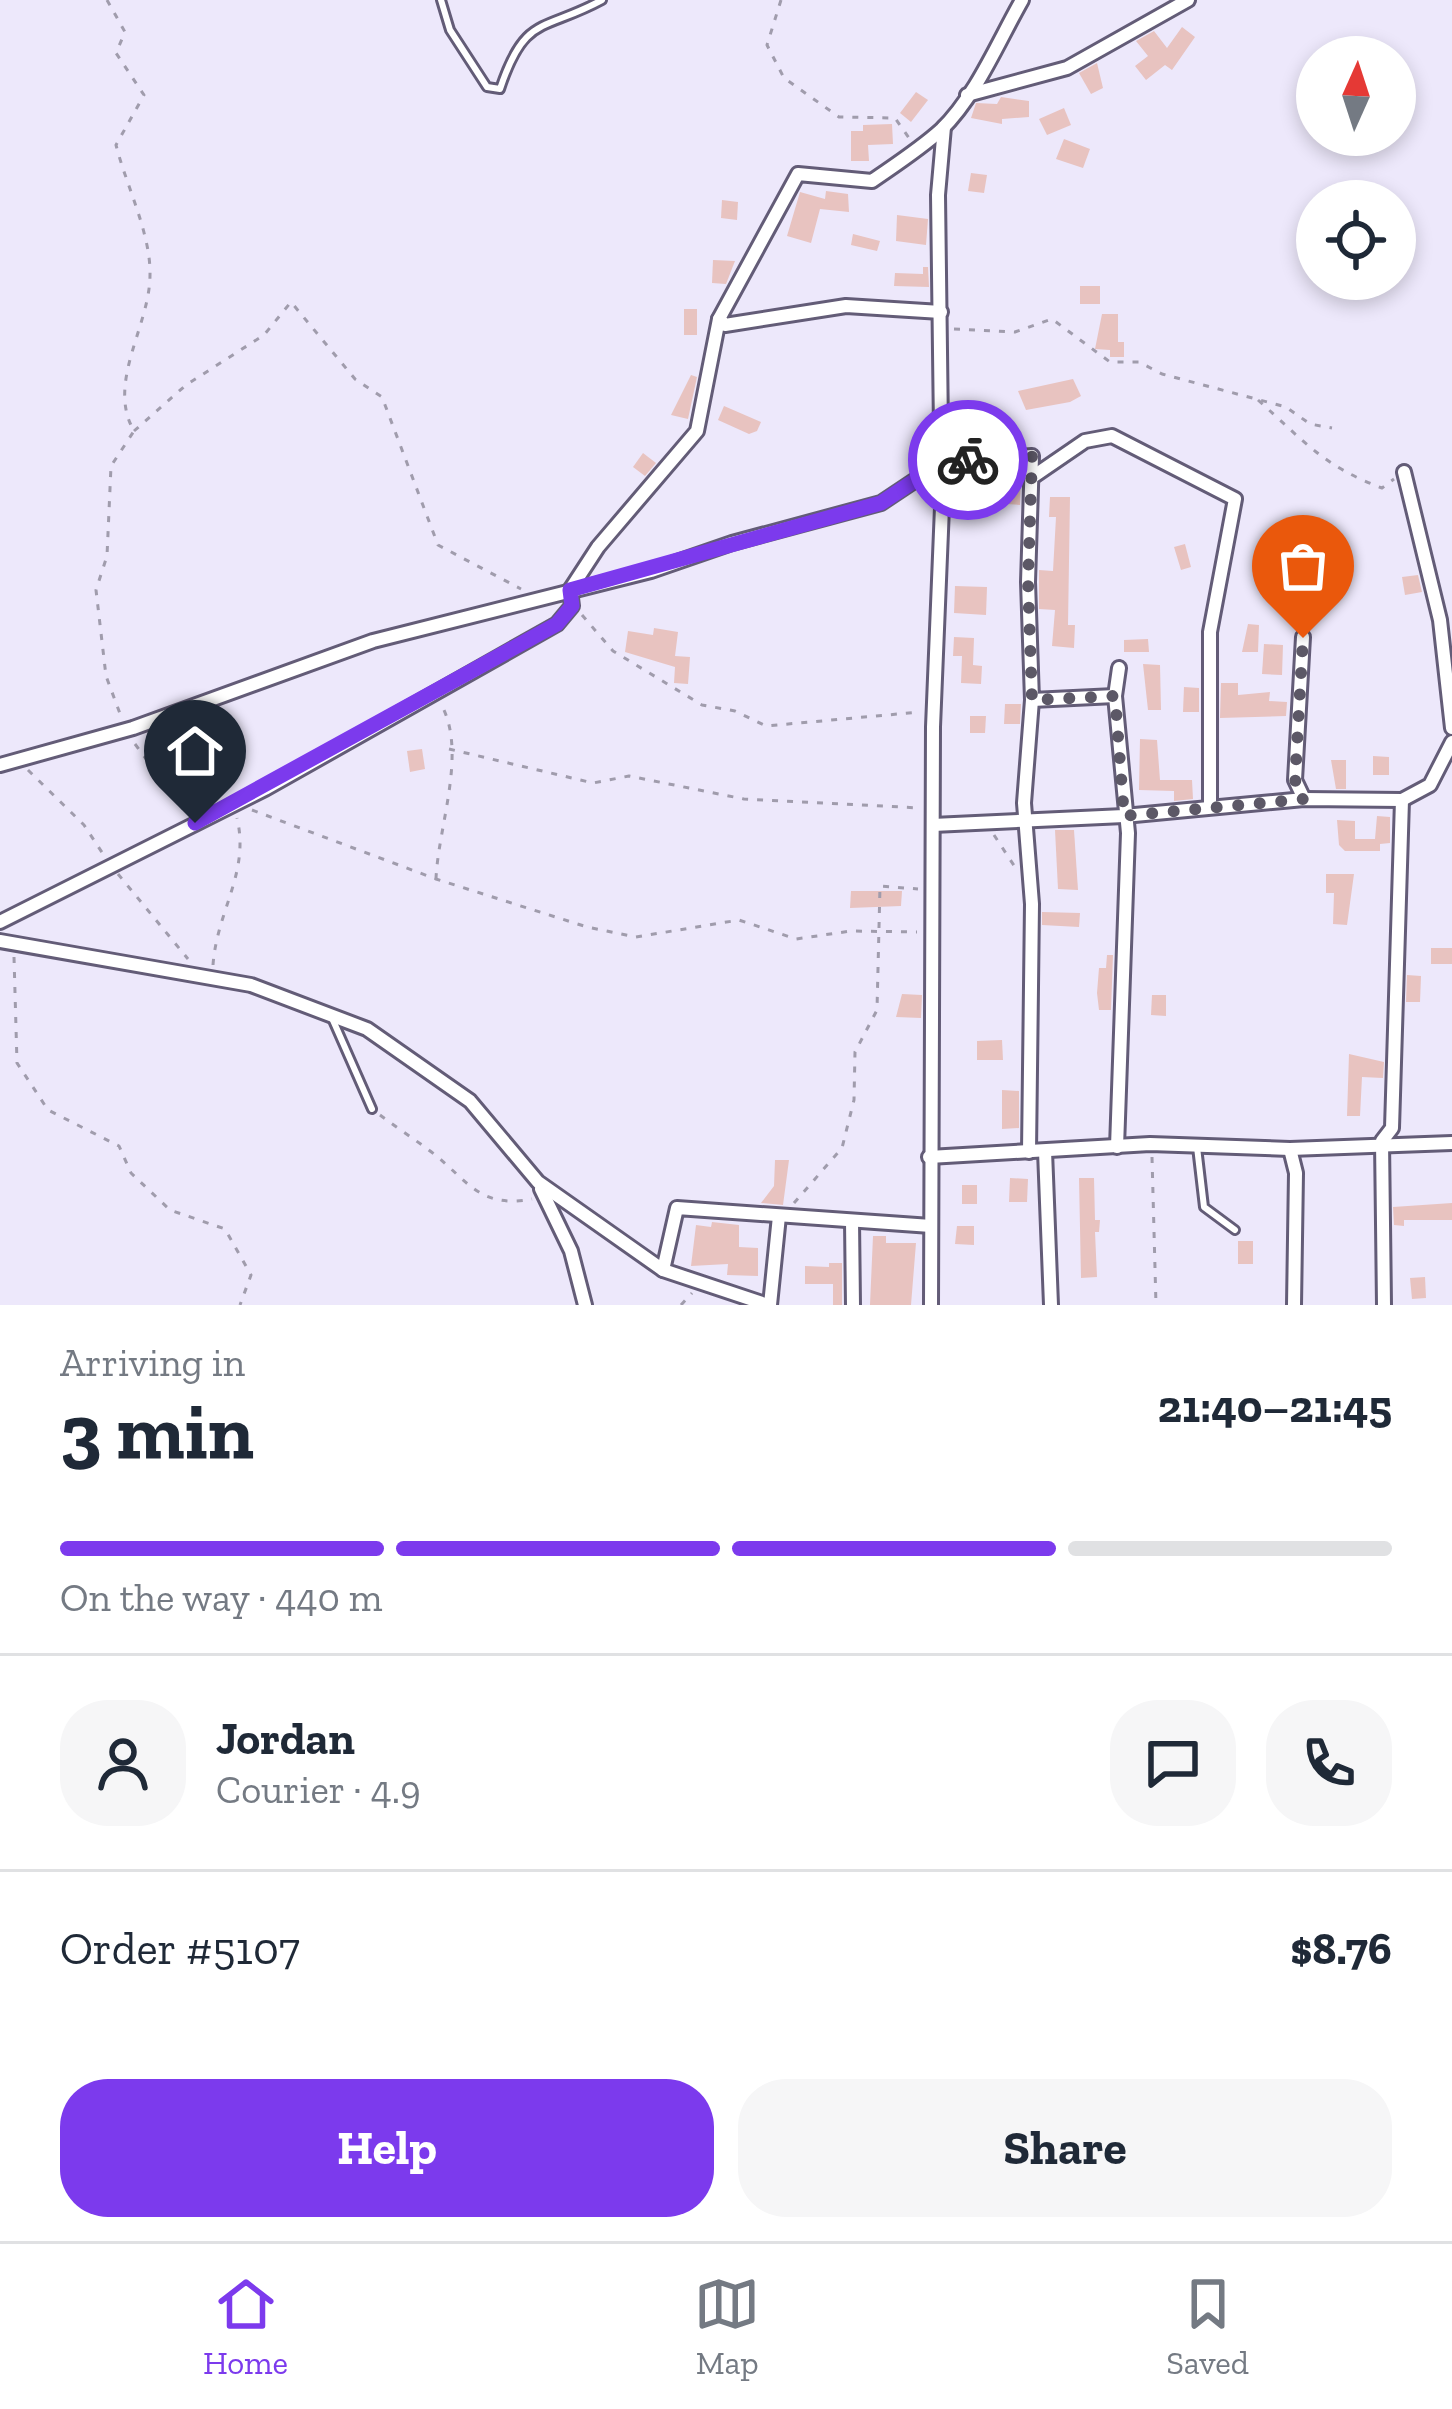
<!DOCTYPE html>
<meta charset="utf-8">
<style>
body{margin:0;font-family:"Zilla Slab",serif;background:#f6f6f7;color:#1f2937;height:100vh;display:flex;flex-direction:column;font-size:45px;white-space:nowrap}
*{box-sizing:border-box;margin:0}
p{font-size:39px;color:#747a83}
.icon{flex:none;width:66px;height:66px;fill:none;stroke:currentColor;stroke-width:2;stroke-linecap:round;stroke-linejoin:round}
.map{position:relative;height:1305px;overflow:hidden}
.side{display:flex;flex-direction:column;background:#fff;flex:1}
.side>*{flex:none}
.needle{width:78px;rotate:3deg}
.fabs{position:absolute;left:1296px;top:36px;display:grid;gap:24px}
.fabs a{display:grid;place-items:center;width:120px;height:120px;border-radius:50%;background:#fff;box-shadow:0 6px 18px #0003;font-size:60px}
.pin{position:absolute;display:grid;place-items:center;width:102px;height:102px;color:#fff;margin:-123px -51px;border-radius:50% 50% 50% 0;rotate:-45deg;box-shadow:0 0 12px #0007}
.pin .icon{rotate:45deg}
.courier{position:absolute;display:grid;place-items:center;width:120px;height:120px;margin:-60px;border:9px solid #7c3aed;border-radius:50%;background:#fff;color:#222;box-shadow:0 3px 15px #0007}
.overview em{font-style:normal;font-weight:800}
.overview div{display:flex;flex-direction:column-reverse}
.overview{display:flex;align-items:center;justify-content:space-between;height:204px;padding:0 60px}
h1{font-size:78px;font-weight:800;line-height:90px}
.bar{display:grid;grid-template-columns:repeat(4,1fr);gap:18px 12px;align-content:center;height:144px;padding:0 60px}
.bar i{height:15px;border-radius:9px;background:#e0e1e3}
.bar .active{background:#7c3aed}
.bar p{grid-column:span 4}
.line{display:flex;align-items:center;gap:30px;padding:0 60px;border-top:3px solid #e0e1e3}
.line div{flex:1}
.round{display:grid;place-items:center;flex:none;width:126px;height:126px;border-radius:48px;background:#f6f6f7}
.primary-button{display:flex;gap:24px;margin-top:auto;padding:24px 60px}
.primary-button a{flex:1;height:138px;border-radius:48px;background:#7c3aed;color:#fff;font-size:48px;font-weight:800;line-height:138px;text-align:center}
.primary-button a+a{background:#f6f6f7;color:#1f2937}
.dock{display:flex;justify-content:space-around;align-items:center;height:168px;border-top:3px solid #e0e1e3;background:#fff;font-size:33px;color:#747a83}
.dock a{display:grid;justify-items:center;gap:6px}
.dock .active{color:#7c3aed}
.map>svg:first-child{display:block}
</style>
<div class="map">
<svg width="1452" height="1305" viewBox="0 0 1452 1305">
<rect width="100%" height="100%" fill="#ede8fb"/>
<g fill="#e8c3c0">
<path d="M1182 27 1195 37 1172 70 1165 65 1146 80 1135 66 1148 56 1136 41 1154 31 1167 48Z"/>
<path d="M1097 63 1103 88 1091 94 1079 73Z"/>
<path d="M916 92 928 100 911 122 900 113Z"/>
<path d="M1001 97 1029 101V117L1002 119V124L971 118 976 103 997 104Z"/>
<path d="M1064 108 1071 125 1047 135 1039 119Z"/>
<path d="M892 124 893 144 868 145 869 161H851V131H863V125Z"/>
<path d="M1064 139 1090 149 1083 168 1056 159Z"/>
<path d="M971 173 987 175 984 193 968 191Z"/>
<path d="M826 191 848 194 849 212 820 209 811 243 787 236 800 192 825 199Z"/>
<path d="M722 200 738 202 737 220 721 218Z"/>
<path d="M897 215 928 219 926 245 896 241Z"/>
<path d="M853 234 880 241 877 251 851 245Z"/>
<path d="M713 260 735 261 726 284 712 283Z"/>
<path d="M923 267H928L929 287 894 286 895 273 923 274Z"/>
<rect x="1080" y="286" width="20" height="18"/>
<rect x="684" y="309" width="13" height="26"/>
<path d="M1102 314H1118V342H1124V357H1110V350L1095 349Z"/>
<path d="M691 375 697 377 688 419 671 415Z"/>
<path d="M1073 379 1081 396 1070 402 1026 410 1018 391Z"/>
<path d="M724 406 761 422 757 431 749 434 718 420Z"/>
<path d="M643 453 656 463 645 476 633 467Z"/>
<path d="M1021 467 1020 505 1007 504 1015 468Z"/>
<path d="M1050 497H1070L1068 625H1075L1074 648 1052 646 1055 610 1039 609V570L1053 571 1056 517H1049Z"/>
<path d="M1185 544 1191 567 1181 570 1174 547Z"/>
<path d="M1418 575 1422 592 1405 595 1402 577Z"/>
<path d="M955 586 987 587 986 615 954 613Z"/>
<path d="M1248 624 1259 625 1258 652H1242Z"/>
<path d="M654 628 678 632 675 656 690 657 688 684 674 683 675 667 625 652 628 631 653 635Z"/>
<path d="M954 637 974 638 973 665 982 666 981 684 961 683 962 656H953Z"/>
<path d="M1148 639 1149 652H1124V640Z"/>
<path d="M1264 644 1283 645 1282 675 1262 674Z"/>
<path d="M1143 664 1160 665 1161 710H1148Z"/>
<path d="M1221 683H1238V695L1270 692 1269 701 1287 702 1286 716 1220 718Z"/>
<path d="M1184 687 1199 688V712H1183Z"/>
<path d="M1005 704H1021L1020 724H1004Z"/>
<path d="M970 716H986L985 733H970Z"/>
<path d="M1140 739 1157 740 1160 780H1192L1193 799 1174 801V791L1139 790Z"/>
<path d="M422 749 425 769 410 772 407 751Z"/>
<path d="M1373 756 1389 757V775H1373Z"/>
<path d="M1331 760H1346V789H1336Z"/>
<path d="M1377 816 1390 817V843L1380 844V851H1345L1339 845 1337 820 1355 821V839H1375Z"/>
<path d="M1055 830H1074L1078 890 1058 889Z"/>
<path d="M1326 874H1354L1347 925 1333 924 1334 893H1326Z"/>
<path d="M851 891H902L901 906 850 908Z"/>
<path d="M1042 912 1080 913 1079 927 1042 925Z"/>
<rect x="1431" y="948" width="21" height="16"/>
<path d="M1107 955H1113L1111 1010H1099L1097 993 1099 968H1106Z"/>
<path d="M1407 975 1421 976 1420 1002H1406Z"/>
<path d="M902 994 922 995 921 1018 896 1017Z"/>
<path d="M1152 995H1166V1016L1151 1015Z"/>
<path d="M1002 1040 1003 1060H977V1041Z"/>
<path d="M1349 1054 1384 1062 1383 1078 1362 1077 1360 1116H1347Z"/>
<path d="M1002 1090 1019 1091V1128L1002 1129Z"/>
<path d="M775 1160H789L783 1205 761 1203 774 1186Z"/>
<path d="M1010 1178 1028 1179 1027 1202H1009Z"/>
<path d="M1079 1178H1094L1095 1220H1100L1099 1232H1095L1097 1277 1081 1278Z"/>
<rect x="962" y="1185" width="15" height="19"/>
<path d="M1452 1203V1220H1404V1226L1394 1225 1393 1207Z"/>
<path d="M712 1222 739 1225V1247L758 1248V1276L727 1275 728 1264 691 1266 696 1225 711 1227Z"/>
<path d="M957 1226H974V1245L955 1244Z"/>
<path d="M873 1236H886V1243H916L911 1305H870Z"/>
<rect x="1238" y="1241" width="15" height="23"/>
<path d="M829 1263H842V1305H833V1284H805V1266L829 1267Z"/>
<path d="M1425 1277 1426 1298 1412 1299 1410 1278Z"/>
</g>
<g fill="none" stroke-linecap="round" stroke-linejoin="round">
<g stroke="#635c77" stroke-width="12">
<g id="lane">
<path d="M441 0 450 30 487 87 500 89C525 14 543 32 602 0"/>
<path d="M332 1018 372 1109"/>
<path d="M1197 1147 1204 1207 1235 1230"/>
</g>
</g>
<g stroke="#635c77" stroke-width="18">
<g id="street">
<path d="M967 95 1067 68 1188 0"/>
<path d="M719 319 725 325 846 306 941 312"/>
<path d="M1404 472 1440 620 1452 728"/>
<path d="M1031 478 1085 441 1112 436 1235 499 1210 632V806"/>
<path d="M1303 637 1295 780 1304 799"/>
<path d="M0 765 133 728 373 641 651 571 732 543 881 503 941 463 1032 456 1028 582 1032 700 1115 696"/>
<path d="M933 825 1124 816 1304 799 1402 800 1430 785 1452 742"/>
<path d="M0 922 265 789 557 624 572 606 570 590 598 547 697 431 719 319 798 174 872 181C895 165 920 149 941 130 976 96 998 42 1022 0"/>
<path d="M0 941 251 985 367 1029 470 1101 538 1182 663 1270"/>
<path d="M1117 1147 1128 833 1115 696 1119 668"/>
<path d="M1290 1149 1296 1173 1294 1305"/>
<path d="M1045 1151 1051 1305"/>
<path d="M1029 1152 1032 904 1024 803 1032 700"/>
<path d="M929 1157 1150 1144 1290 1149 1452 1143"/>
<path d="M541 1189 571 1251 585 1305"/>
<path d="M852 1221 853 1305"/>
<path d="M768 1305 663 1270 677 1208 931 1226"/>
<path d="M770 1305 779 1216"/>
<path d="M931 1305 933 727 942 507 938 195 944 127"/>
<path d="M1384 1305 1382 1141 1392 1128 1402 800"/>
</g>
</g>
<g stroke="#a09cac" stroke-width="3" stroke-dasharray="6 9" stroke-linecap="butt">
<path d="M107 0 125 32 116 53 144 95 116 145C126 185 151 234 150 275 150 326 106 383 134 431L111 466 107 556 96 590 106 676 122 719"/>
<path d="M781 0 767 45 784 78 839 117 895 118 909 138"/>
<path d="M954 329 1015 332 1052 319 1110 362H1139L1162 374 1286 407 1310 424 1332 428"/>
<path d="M1258 400C1304 441 1323 466 1382 488L1394 479"/>
<path d="M134 431 186 385 264 335 291 302 355 379 382 397 438 545 521 589"/>
<path d="M582 615 613 651 702 705 735 711 766 726 920 712"/>
<path d="M135 744 186 813"/>
<path d="M449 749 593 783 629 776 744 799 920 808"/>
<path d="M28 770 84 825 105 857"/>
<path d="M252 810 436 879 587 927 636 937 739 920 796 939 851 931 917 932"/>
<path d="M994 835 1015 867"/>
<path d="M118 874 188 959"/>
<path d="M436 879C438 827 467 754 442 706"/>
<path d="M14 957 17 1063 48 1110 119 1146 131 1173 170 1210 225 1229 251 1275 240 1305"/>
<path d="M213 965C217 910 250 873 237 818"/>
<path d="M380 1115C397 1128 416 1140 434 1154 468 1181 480 1209 532 1199"/>
<path d="M1152 1157 1156 1305"/>
<path d="M794 1203 842 1148 854 1100 855 1052 877 1010 880 886 918 889"/>
<path d="M681 1305 692 1293"/>
</g>
<use href="#lane" stroke="#fff" stroke-width="6"/>
<use href="#street" stroke="#fff" stroke-width="12"/>
</g>
<g fill="none" stroke-linecap="round" stroke-linejoin="round">
<path stroke="#5c5866" stroke-width="12" stroke-dasharray="0 21.6" d="M968 460 1032 456 1028 582 1032 700 1115 696 1124 816 1304 799 1295 780 1303 638"/>
<path stroke="#7c3aed" stroke-width="15" d="M195 823 557 624 572 606 570 590 881 503 941 463 968 460"/>
</g>
</svg>
<div class="fabs">
<a><svg class="needle" viewBox="-14 -14 28 28"><path d="M0-13l5 13h-10z" fill="#e53935"/><path d="M0 13l5-13h-10z" fill="#747a83"/></svg></a>
<a><svg class="icon" aria-label="locate" viewBox="0 0 24 24"><circle cx="12" cy="12" r="6"/><path d="M12 2v4M12 18v4M2 12h4M18 12h4"/></svg></a>
</div>
<div class="pin" style="left:1303px;top:638px;background:#ea580c"><svg class="icon" aria-label="bag" viewBox="0 0 24 24"><path d="M5 8h14l-1 12H6zM9 8a3 3 0 0 1 6 0"/></svg></div>
<div class="pin" style="left:195px;top:823px;background:#1f2937"><svg class="icon" aria-label="home" viewBox="0 0 24 24"><path d="M3 11l9-7 9 7M6 9v11h12V9"/></svg></div>
<div class="courier" style="left:968px;top:460px"><svg class="icon" aria-label="bike" viewBox="0 0 24 24"><circle cx="6" cy="16" r="4"/><circle cx="18" cy="16" r="4"/><path d="M6 16l4-8h5l3 8M10 8l3 8H6M13 5h3"/></svg></div>
</div>
<section class="side">
<div class="overview"><div><h1>3 min</h1><p>Arriving in</p></div><em>21:40–21:45</em></div>
<div class="bar"><i class="active"></i><i class="active"></i><i class="active"></i><i></i><p>On the way · 440 m</p></div>
<div class="line" style="height:216px"><a class="round"><svg class="icon" aria-label="person" viewBox="0 0 24 24"><circle cx="12" cy="8" r="4"/><path d="M4 21q1-7 8-7t8 7"/></svg></a><div><b>Jordan</b><p>Courier · 4.9</p></div><a class="round"><svg class="icon" aria-label="chat" viewBox="0 0 24 24"><path d="M4 5h16v11H9l-5 4z"/></svg></a><a class="round"><svg class="icon" aria-label="phone" viewBox="0 0 24 24"><path d="M5 4h4l2 5-3 2q2 4 5 5l2-3 5 2v4C11 20 4 13 5 4z"/></svg></a></div>
<div class="line" style="height:156px"><div>Order #5107</div><b>$8.76</b></div>
<div class="primary-button"><a>Help</a><a>Share</a></div>
</section>
<nav class="dock">
<a class="active"><svg class="icon" aria-label="home" viewBox="0 0 24 24"><path d="M3 11l9-7 9 7M6 9v11h12V9"/></svg>Home</a>
<a><svg class="icon" aria-label="map" viewBox="0 0 24 24"><path d="M3 6l6-2 6 2 6-2v14l-6 2-6-2-6 2zM9 4v14M15 6v14"/></svg>Map</a>
<a><svg class="icon" aria-label="saved" viewBox="0 0 24 24"><path d="M7 4h10v16l-5-4-5 4z"/></svg>Saved</a>
</nav>
